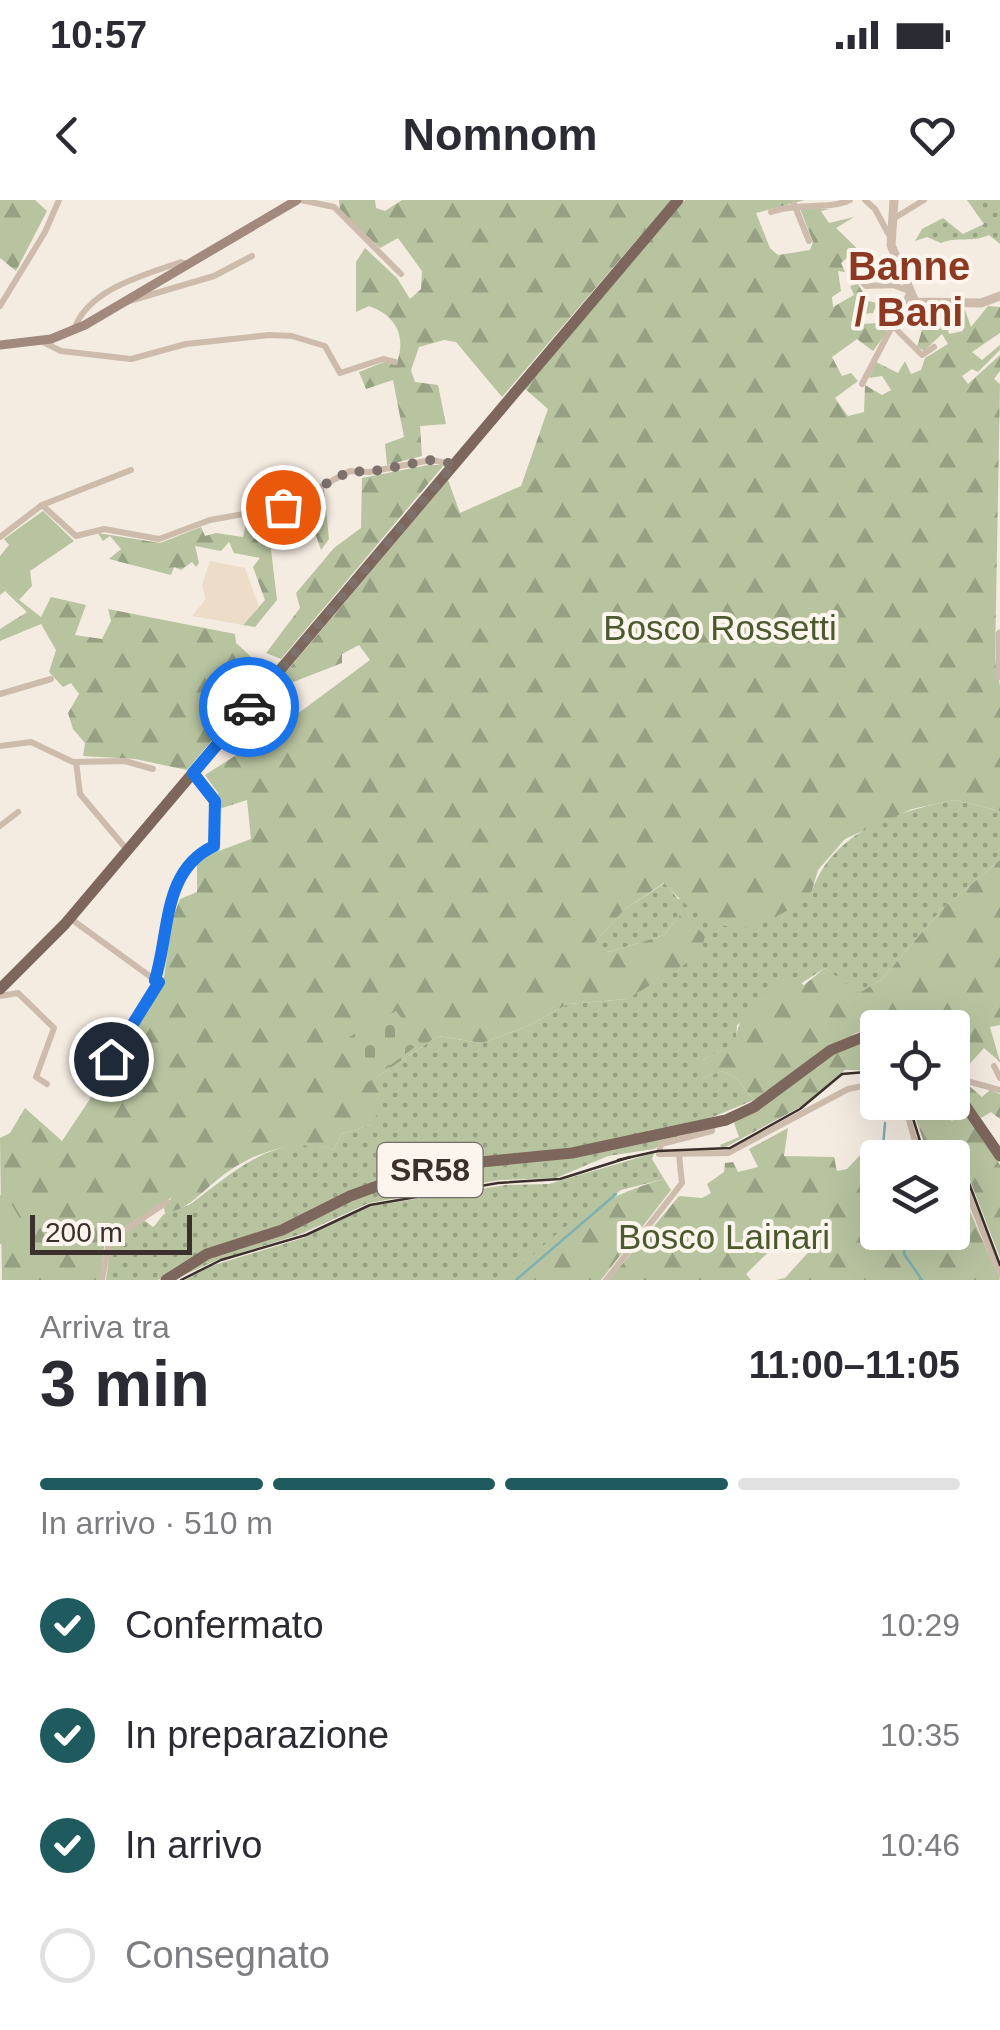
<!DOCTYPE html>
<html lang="it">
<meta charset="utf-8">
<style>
body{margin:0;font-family:Helvetica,sans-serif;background:#f7f7f7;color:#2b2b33;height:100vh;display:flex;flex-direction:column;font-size:38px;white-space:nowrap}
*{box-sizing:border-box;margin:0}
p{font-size:32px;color:#7c7c81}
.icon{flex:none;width:55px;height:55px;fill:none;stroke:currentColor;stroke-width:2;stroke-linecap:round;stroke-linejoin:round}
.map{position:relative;height:1080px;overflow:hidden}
.side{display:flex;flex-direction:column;background:#fff;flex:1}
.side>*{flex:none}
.fabs{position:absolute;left:860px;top:810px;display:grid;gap:20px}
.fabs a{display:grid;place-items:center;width:110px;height:110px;border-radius:10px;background:#fff;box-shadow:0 10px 40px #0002;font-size:50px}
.scale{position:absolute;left:30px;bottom:25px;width:162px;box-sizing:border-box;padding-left:10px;border:5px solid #3b302b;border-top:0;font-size:28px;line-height:35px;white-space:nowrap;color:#3b302b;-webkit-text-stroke:8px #fbf5ee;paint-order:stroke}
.pin{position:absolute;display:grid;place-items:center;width:85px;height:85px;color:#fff;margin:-42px;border:5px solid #fff;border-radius:50%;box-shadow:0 2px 10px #0007}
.courier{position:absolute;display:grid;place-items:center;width:100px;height:100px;margin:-50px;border:8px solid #1a73e8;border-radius:50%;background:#fff;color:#222;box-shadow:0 2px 12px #0007}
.summary em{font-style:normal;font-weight:600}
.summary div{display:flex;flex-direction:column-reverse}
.summary{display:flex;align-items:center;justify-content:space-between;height:170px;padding:0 40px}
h1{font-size:65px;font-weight:600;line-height:75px}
.bar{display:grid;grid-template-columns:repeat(4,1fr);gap:15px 10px;align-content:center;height:120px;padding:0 40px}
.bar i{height:12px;border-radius:8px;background:#e1e1e2}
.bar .on{background:#1f5a5e}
.bar p{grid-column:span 4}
ol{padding:0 40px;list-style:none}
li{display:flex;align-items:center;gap:30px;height:110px}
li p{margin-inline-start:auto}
li .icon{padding:10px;border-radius:50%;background:#1f5a5e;color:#fff;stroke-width:4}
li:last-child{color:#7c7c81}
li i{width:55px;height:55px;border:5px solid #e1e1e2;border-radius:50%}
.status{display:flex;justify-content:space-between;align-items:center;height:70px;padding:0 50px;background:#fff;direction:ltr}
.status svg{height:28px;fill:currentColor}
header{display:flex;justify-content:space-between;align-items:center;height:130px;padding:0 40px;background:#fff;font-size:45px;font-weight:600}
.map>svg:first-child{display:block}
</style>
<div class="status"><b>10:57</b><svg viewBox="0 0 49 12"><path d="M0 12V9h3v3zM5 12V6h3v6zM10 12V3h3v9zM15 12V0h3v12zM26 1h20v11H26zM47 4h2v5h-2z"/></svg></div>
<header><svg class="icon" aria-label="back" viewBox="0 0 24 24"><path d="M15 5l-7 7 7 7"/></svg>Nomnom<svg class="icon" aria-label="heart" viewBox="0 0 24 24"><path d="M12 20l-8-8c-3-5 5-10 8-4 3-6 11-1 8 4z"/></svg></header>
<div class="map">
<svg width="1000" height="1080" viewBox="0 0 1000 1080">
<defs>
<pattern id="grass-dots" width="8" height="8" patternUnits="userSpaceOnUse" patternTransform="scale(2.5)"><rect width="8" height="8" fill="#b8c4a0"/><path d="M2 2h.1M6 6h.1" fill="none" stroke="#97a083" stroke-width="1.8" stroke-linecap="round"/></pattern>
<pattern id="forest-firs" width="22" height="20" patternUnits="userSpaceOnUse" patternTransform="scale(2.5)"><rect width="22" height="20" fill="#b8c4a0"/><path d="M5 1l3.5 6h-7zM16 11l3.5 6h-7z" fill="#97a083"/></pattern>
<pattern id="cemetery-stones" width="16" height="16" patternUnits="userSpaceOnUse" patternTransform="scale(2.5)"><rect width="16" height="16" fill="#b8c4a0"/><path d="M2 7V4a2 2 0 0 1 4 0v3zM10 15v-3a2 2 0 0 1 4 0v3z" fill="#97a083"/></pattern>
</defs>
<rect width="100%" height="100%" fill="#f4ebe1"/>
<g fill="url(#grass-dots)">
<path d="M967 0H1000V44L989 35C972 43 958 36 941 43L927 37 915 41 922 29 943 18 963 34 984 24Z"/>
<path d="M954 600 1000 611V660L942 709 881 780 858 794 825 768 737 825 736 843 702 860V878L722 871 736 878 754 900 703 921 587 947 464 960 204 1052 158 1080H106L111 1042 144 1020 153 1027C157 1024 159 1019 163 1015 170 1009 184 1009 192 1003 235 971 276 931 334 950L341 934 370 925 377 877 438 836 482 843 528 826 568 804 627 799 682 712 664 735 609 752 594 743 625 709 665 683 678 699 810 697C830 632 892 613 954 600Z"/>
<path d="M682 934 654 949 608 956 556 978 500 980 369 1003 301 1034 215 1061 173 1080C237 1037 356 994 432 974Z"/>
<path d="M654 953 652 959 664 979 621 990 507 1080H185L211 1066 303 1038 371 1006 506 985 549 984Z"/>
</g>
<g fill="url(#forest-firs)">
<path d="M0 0H35L47 11 16 71 0 58Z"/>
<path d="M339 0H375L376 8 385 11 402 0H671L502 197 456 142 444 140 419 147 411 170 415 182 438 185 446 224 420 226 422 256 387 265 385 244 404 237 393 180 366 189 359 172 384 162 396 165C407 137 397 116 369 106L356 112V62L365 48 397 78 410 99 421 89 422 71 398 38 380 48 340 11Z"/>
<path d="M685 0H805L756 13 770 48 778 55 810 50 813 42 799 6 829 9 821 11 829 23 854 17 836 28 864 55 860 62 847 58 841 63 845 72 838 71 841 91 832 97 833 107 854 95 850 86 858 84 868 101 877 103 873 113 861 114V124L879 123 887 132 873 151 857 139 832 157 842 176 851 173 858 181 835 198 848 216 864 212 865 185 882 195 891 190 882 176 869 178 876 162 898 173 905 161 911 174 921 170 925 158 948 144 942 134 924 151 917 147 922 130 933 120 925 115V108L942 109 949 134 963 131 956 108 964 107 971 127 988 106 1000 107V133L972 152 982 160 1000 145V150L978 172 972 169 962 176 968 184 1000 155V171L994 179 1000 184 995 459 1000 486V611L954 600 912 609 845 639 818 670 810 697C747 737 719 742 664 683L625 709 595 742 609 752 664 735 682 712 705 736 700 755 627 799 568 804 528 826 482 843 438 836 377 877 382 907 370 925 341 934 334 950C294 937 250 953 217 980 199 994 189 1009 165 1013L164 1008 172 997 105 1040 100 1080H2L0 938 10 933 25 908 62 941 94 893 98 878 116 859 163 785 172 720 180 699 197 692V659L251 639 247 600 219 609 218 593 205 575 277 529 370 460 359 445 342 454V463L270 491 448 280 460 313 521 286 548 209 524 188Z"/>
<path d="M428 265H444L281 459 266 453 300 408 296 393 334 348 361 328 362 278Z"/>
<path d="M324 289 329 339 321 350 313 327 286 329V340L270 341 277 400 255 427 243 425 265 400 253 367 260 358 234 353 229 342 221 351 195 346 199 363 196 367 192 362 181 370 174 367 171 375 109 359 121 349 110 336 103 341 98 333 160 343 201 327 205 336 216 333 243 337 247 320 258 317 264 336 282 331V316L287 314 295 323 309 316 300 302Z"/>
<path d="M0 385 41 417 51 397 86 405 75 435 102 439 111 421 108 409 235 434 236 443 269 473 187 570 135 559 83 556 85 543 73 529 68 513 79 494 71 483 63 487 49 472 56 450 41 424 0 441V429L27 412 5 391 0 395Z"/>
<path d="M1000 660V825L990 827 1000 862 984 848 966 868 959 819 943 827 874 828 856 833 754 900 736 878 722 871 702 878V860L735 843C738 810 762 793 785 772L804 785 825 768 859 793 881 780 942 709Z"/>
<path d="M877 835V870H845L802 906 722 949 720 945 739 937 734 923 824 859Z"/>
<path d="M953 872 982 897 990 890 1000 894V919L991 912 981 918 953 881Z"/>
<path d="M910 903H933L952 921 965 910 1000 965V1058L968 975 952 958 924 942Z"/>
<path d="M788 928 784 956 834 957 837 971 847 969 865 950 914 939 930 957 878 958V1032H952L953 973 1000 1080H776L785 1078 814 1046 807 1032 796 1025 746 1074 751 1080H609L679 996 702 998 711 993 707 984 724 972 725 963 733 962 738 972 758 967 749 949Z"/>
<path d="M664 979 671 990 601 1080H507C561 1027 591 1000 664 979Z"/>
</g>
<path fill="url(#cemetery-stones)" d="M396 811 420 843 359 889 349 837Z"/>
<g fill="#b8c4a0">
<path d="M43 311 74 341 30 371 32 386 19 400 0 385V356L9 345 4 339Z"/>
<path d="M0 995 8 998 27 1031 6 1045 0 1044Z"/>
</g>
<path fill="#ecdcc8" d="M210 361 245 368 259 407 243 425 192 416 206 399 202 385Z"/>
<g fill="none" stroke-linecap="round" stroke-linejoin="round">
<g stroke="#7fb0b2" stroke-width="2.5">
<path d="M882 958 885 923"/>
<path d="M905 1032 904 1054 922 1080"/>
<path d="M516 1080 616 994"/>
</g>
<g stroke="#cdbbac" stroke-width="6">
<path d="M301 0 334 7 401 74"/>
<path d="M865 0 875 9 889 35"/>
<path d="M794 4 809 41"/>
<path d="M771 12C799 2 829 10 850 0"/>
<path d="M893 19 924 0"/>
<path d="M855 75 866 86 893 85 909 91"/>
<path d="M126 102 214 76 252 56"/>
<path d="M0 106 45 32 59 0"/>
<path d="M895 128 922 155 934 147"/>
<path d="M74 130C87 89 145 75 181 62L186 64"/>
<path d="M41 141 61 151 131 159 186 144 269 135 292 136 325 146 340 173 383 159 395 162"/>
<path d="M862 184 909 94"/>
<path d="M42 305 131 270"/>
<path d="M0 337 42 305 76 336 104 329 159 339 210 320 283 307 350 271 369 272 431 260 453 264"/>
<path d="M0 494 51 479"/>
<path d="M0 546 31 542 73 562 125 561 153 569"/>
<path d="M76 562 80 594 128 651"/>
<path d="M0 626 18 612"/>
<path d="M71 719 155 780"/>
<path d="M0 796 18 793 54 828 36 877 47 884"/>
<path d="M953 844 959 869"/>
<path d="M994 866 1000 878"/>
<path d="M952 867 967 881 1000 890"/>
<path d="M95 876 111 859 159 783 155 780C170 732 162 670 214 646L215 601 194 574"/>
<path d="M904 902 914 938 934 958"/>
<path d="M713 923 712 931 661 944 659 954 728 953 848 889 878 883"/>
<path d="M952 969 965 986 1000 1075"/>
<path d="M102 1080 109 1041 167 1002"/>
<path d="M606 1080 682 983 679 955"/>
</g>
<g stroke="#cdbbac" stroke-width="9">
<path d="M894 0 891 45 915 102 981 103 1000 96"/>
<path d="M1000 434V476"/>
</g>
<path stroke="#a18a7d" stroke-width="9" d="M0 145 51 139 85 125 297 0"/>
<g stroke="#7d675c" stroke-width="11">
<path d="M0 789 65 724 678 0"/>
<path d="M952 886 1000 956"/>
<path d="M166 1080 207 1054 282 1030 350 996 405 976 471 963 572 953 726 920 754 907 831 850 878 831"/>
</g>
<g stroke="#3b302b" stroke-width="2.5">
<path d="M908 902 920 941 941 958"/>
<path d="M618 960 658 951 730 948 800 909 842 874 878 871"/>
<path d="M952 964 967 978 1000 1065"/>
<path d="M181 1080 221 1060 306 1035 370 1005 498 983 560 979 630 957"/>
</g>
</g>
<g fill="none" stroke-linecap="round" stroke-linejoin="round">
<path stroke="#7c716b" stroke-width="10" stroke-dasharray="0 18" d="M249 507 454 264 431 260 369 272 350 271 283 307"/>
<path stroke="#1a73e8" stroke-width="12" d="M111 859 159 782 155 780C170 732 162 670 214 646L215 601 193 573 249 507"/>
</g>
<g text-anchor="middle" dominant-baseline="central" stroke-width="8" stroke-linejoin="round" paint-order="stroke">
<rect fill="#fbf5ee" stroke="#756b66" stroke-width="2.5" x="377.5" y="943" width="105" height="54" rx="8"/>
<g font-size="32" font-weight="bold" fill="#3b302b">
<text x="430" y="970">SR58</text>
</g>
<g font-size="35" fill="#4a5a2e" stroke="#fbf5ee">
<text x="720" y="427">Bosco Rossetti</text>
<text x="724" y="1036">Bosco Lainari</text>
</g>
<g font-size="40" font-weight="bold" fill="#8c3b22" stroke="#fbf5ee">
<text x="909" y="66">Banne<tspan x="909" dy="46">/ Bani</tspan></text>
</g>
</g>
</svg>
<div class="fabs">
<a><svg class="icon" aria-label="locate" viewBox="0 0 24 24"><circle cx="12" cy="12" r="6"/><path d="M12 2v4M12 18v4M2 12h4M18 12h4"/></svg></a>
<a><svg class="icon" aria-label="layers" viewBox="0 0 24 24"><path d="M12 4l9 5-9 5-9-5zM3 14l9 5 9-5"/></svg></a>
</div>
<div class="scale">200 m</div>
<div class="pin" style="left:283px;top:307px;background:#ea580c"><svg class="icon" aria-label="bag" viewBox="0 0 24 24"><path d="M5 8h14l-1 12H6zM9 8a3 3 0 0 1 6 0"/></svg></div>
<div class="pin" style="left:111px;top:859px;background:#1f2937"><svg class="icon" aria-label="home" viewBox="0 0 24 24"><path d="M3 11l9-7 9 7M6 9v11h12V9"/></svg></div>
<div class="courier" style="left:249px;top:507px"><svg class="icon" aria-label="car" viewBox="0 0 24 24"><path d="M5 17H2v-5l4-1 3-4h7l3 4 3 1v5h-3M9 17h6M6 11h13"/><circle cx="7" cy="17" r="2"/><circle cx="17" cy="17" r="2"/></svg></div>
</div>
<section class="side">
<div class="summary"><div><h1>3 min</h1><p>Arriva tra</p></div><em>11:00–11:05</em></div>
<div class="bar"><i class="on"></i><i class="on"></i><i class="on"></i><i></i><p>In arrivo · 510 m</p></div>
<ol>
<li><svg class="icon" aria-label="check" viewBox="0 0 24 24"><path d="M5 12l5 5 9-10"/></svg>Confermato<p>10:29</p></li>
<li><svg class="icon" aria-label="check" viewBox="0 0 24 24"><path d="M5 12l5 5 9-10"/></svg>In preparazione<p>10:35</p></li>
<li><svg class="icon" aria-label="check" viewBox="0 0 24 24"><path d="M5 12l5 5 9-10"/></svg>In arrivo<p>10:46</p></li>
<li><i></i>Consegnato</li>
</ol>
</section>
